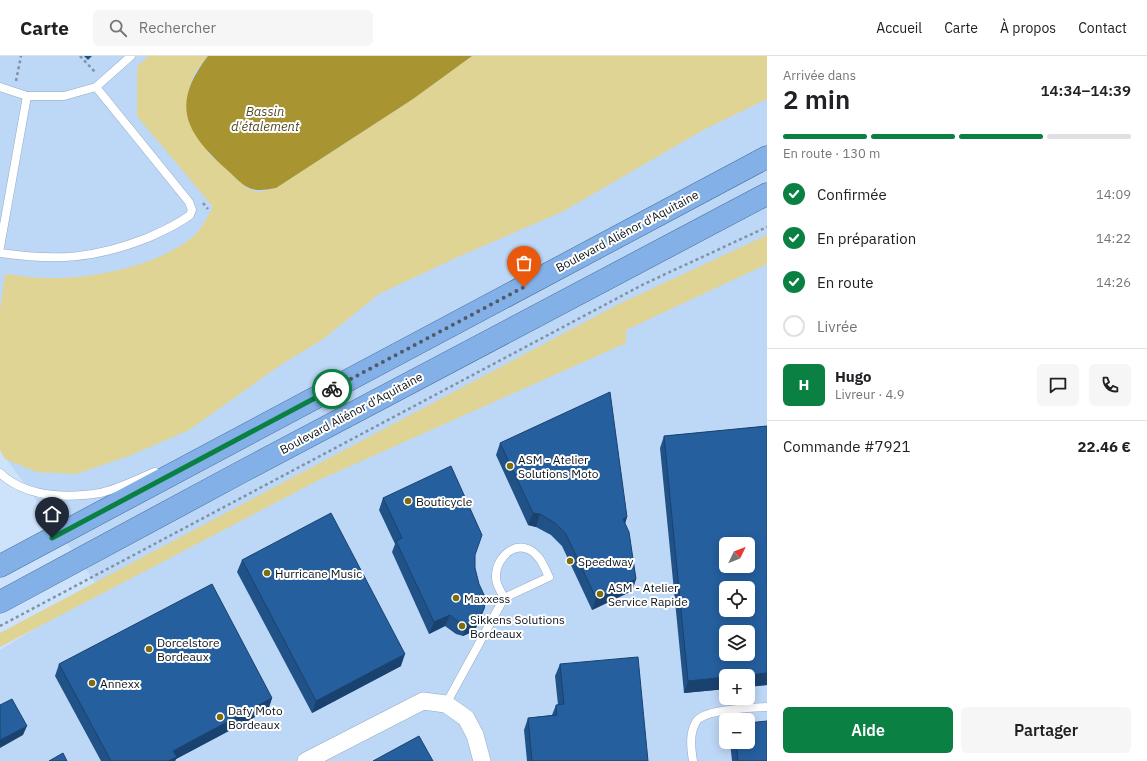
<!DOCTYPE html>
<html lang="fr">
<meta charset="utf-8">
<style>
body{margin:0;font-family:"IBM Plex Sans",sans-serif;background:#f6f6f6;color:#202124;height:100vh;display:flex;flex-direction:column;font-size:15px;white-space:nowrap}
*{box-sizing:border-box;margin:0}
p{font-size:13px;color:#757577}
.icon{flex:none;width:22px;height:22px;fill:none;stroke:currentColor;stroke-width:2;stroke-linecap:round;stroke-linejoin:round}
.map{position:relative;flex:1;overflow:hidden}
.sheet{display:flex;flex-direction:column;background:#fff;width:380px}
.sheet>*{flex:none}
.needle{width:26px;rotate:47deg}
.fabs{position:absolute;left:719px;top:481px;display:grid;gap:8px}
.fabs a{display:grid;place-items:center;width:36px;height:36px;border-radius:6px;background:#fff;box-shadow:0 2px 10px #0003;font-size:20px}
.pin{position:absolute;display:grid;place-items:center;width:34px;height:34px;color:#fff;margin:-41px -17px;border-radius:50% 50% 50% 0;rotate:-45deg;box-shadow:0 0 4px #0007}
.pin .icon{rotate:45deg}
.courier{position:absolute;display:grid;place-items:center;width:40px;height:40px;margin:-20px;border:3px solid #0b8043;border-radius:50%;background:#fff;color:#222;box-shadow:0 1px 5px #0007}
.head em{font-style:normal;font-weight:600}
.head div{display:flex;flex-direction:column-reverse}
.head{display:flex;align-items:center;justify-content:space-between;height:68px;padding:0 16px}
h1{font-size:26px;font-weight:600;line-height:30px}
.bar{display:grid;grid-template-columns:repeat(4,1fr);gap:6px 4px;align-content:center;height:48px;padding:0 16px}
.bar i{height:5px;border-radius:3px;background:#e0e0e0}
.bar .current{background:#0b8043}
.bar p{grid-column:span 4}
.line{display:flex;align-items:center;gap:10px;padding:0 16px;border-top:1px solid #e0e0e0}
.line div{flex:1}
.round{display:grid;place-items:center;flex:none;width:42px;height:42px;border-radius:6px;background:#f6f6f6}
ol{padding:0 16px;list-style:none}
li{display:flex;align-items:center;gap:12px;height:44px}
li p{margin-inline-start:auto}
li .icon{padding:4px;border-radius:50%;background:#0b8043;color:#fff;stroke-width:4}
li:last-child{color:#757577}
li i{width:22px;height:22px;border:2px solid #e0e0e0;border-radius:50%}
.button{display:flex;gap:8px;margin-top:auto;padding:8px 16px}
.button a{flex:1;height:46px;border-radius:6px;background:#0b8043;color:#fff;font-size:16px;font-weight:600;line-height:46px;text-align:center}
.button a+a{background:#f6f6f6;color:#202124}
header{display:flex;align-items:center;gap:24px;box-sizing:border-box;height:56px;padding:0 20px;background:#fff;border-bottom:1px solid #e0e0e0}
header strong{font-size:19px}
nav{display:flex;gap:22px;margin-inline-start:auto;font-size:14px}
.search{width:280px;height:36px;background:#f6f6f6;display:flex;align-items:center;gap:10px;box-sizing:border-box;padding:0 14px;border-radius:6px;color:#757577;font-size:15px}
main{display:flex;flex:1;min-height:0}
.map>svg:first-child{display:block}
</style>
<header>
<strong>Carte</strong>
<div class="search"><svg class="icon" aria-label="search" viewBox="0 0 24 24"><circle cx="10" cy="10" r="6"/><path d="M15 15l6 6"/></svg>Rechercher</div>
<nav><a>Accueil</a><a>Carte</a><a>À propos</a><a>Contact</a></nav>
</header>
<main>
<div class="map">
<svg width="767" height="705" viewBox="0 0 767 705">
<rect width="100%" height="100%" fill="#cde2fb"/>
<path fill="#bdd7f6" fill-rule="evenodd" d="M0 0H767V705H0V594L100 533 0 394ZM726 488H748V510H726ZM726 532H748V554H726ZM726 576H748V598H726ZM726 620H748V642H726ZM726 664H748V686H726Z"/>
<g fill="#e0d494">
<path d="M148 0H208L195 16 189 32 187 48 208 97 248 133 259 136 276 132 413 43 472 0H767V43L705 73 562 156 460 200 379 238 322 284 282 308 189 374 129 400 76 418 37 416 5 403 0 394V254L5 218C18 219 31 222 45 222 91 224 159 210 195 179 202 172 208 159 213 151L137 60V11Z"/>
<path d="M767 179V208L626 274V287L319 424 0 591V577L617 249Z"/>
</g>
<path fill="#a89532" d="M208 0H472L413 43 276 132C247 138 245 130 226 113 184 75 171 48 208 0Z"/>
<g fill="none" stroke-linecap="round" stroke-linejoin="round">
<g stroke="#96aac2" stroke-width="9">
<g id="service">
<path d="M0 31 27 40"/>
<path d="M0 191 27 40H64L96 31 131 0"/>
<path d="M0 197C56 205 94 203 147 182 161 176 177 169 190 159L192 154 189 146 96 31"/>
<path d="M0 417C26 442 67 442 100 437 118 433 138 423 155 416"/>
<path d="M446 648 504 542 549 521C546 515 543 507 539 502 522 479 495 498 496 522 496 529 502 537 504 542"/>
<path d="M693 705C691 692 689 678 696 666 703 653 752 652 767 651"/>
</g>
</g>
<g stroke="#96aac2" stroke-width="18">
<path id="minor" d="M306 705 423 645 446 648 466 662 475 679 482 705"/>
</g>
<g stroke="#456d9b" stroke-width="23">
<g id="trunk">
<path d="M0 510 767 101"/>
<path d="M0 546 245 414 767 138"/>
</g>
</g>
<g stroke="#8292a4" stroke-width="2.5" stroke-dasharray="3 3" stroke-linecap="butt">
<path d="M80 0 96 17"/>
<path d="M16 25 21 0"/>
<path d="M203 147 208 153"/>
<path d="M0 570 644 228 767 171"/>
</g>
<use href="#service" stroke="#fff" stroke-width="8"/>
<use href="#minor" stroke="#fff" stroke-width="17"/>
<use href="#trunk" stroke="#83b0e6" stroke-width="22"/>
</g>
<g fill="#205288">
<path d="M84 0H92L88 4Z"/>
<path d="M767 370V629L748 631 726 620V633L684 637 660 392 664 380Z"/>
<path d="M500 387 627 461 625 468 636 523 632 535 592 554 562 490 551 479 536 471 528 469 496 399Z"/>
<path d="M383 442 475 499V512L480 565 474 575 463 580 456 578 445 570 429 578 392 496 395 488 379 454Z"/>
<path d="M242 504 401 610 312 657 237 516Z"/>
<path d="M59 608 272 642 268 654 176 703 175 705H101L55 620Z"/>
<path d="M560 608 648 705H527L524 674 528 662 552 659 556 649H558L555 620Z"/>
<path d="M730 686H748L767 705H732Z"/>
</g>
<g fill="#1a426f">
<path d="M533 457 540 458 536 471 528 469Z"/>
<path d="M627 461 623 473V463Z"/>
<path d="M636 523 632 535 592 554 596 542Z"/>
<path d="M484 553 480 565 474 575 463 580 467 568Z"/>
<path d="M450 559 445 570 429 578 434 566Z"/>
<path d="M405 598 401 610 312 657 316 645Z"/>
<path d="M767 617V629L748 631V620H740Z"/>
<path d="M726 621V633L684 637 688 625Z"/>
<path d="M272 642 268 654 176 703 175 705H168L173 695Z"/>
<path d="M27 670 23 679 0 692V684Z"/>
</g>
<g fill="#255f9e" stroke="#1a426f" fill-rule="evenodd">
<path d="M610 336 627 461 623 463 629 476 636 523 596 542 566 478 555 467 540 458 533 457 500 387Z"/>
<path d="M767 370V617L740 620H726V621L688 625 664 380ZM726 488H748V510H726ZM726 532H748V554H726ZM726 576H748V598H726Z"/>
<path d="M451 410 482 479 475 499V512L479 528 486 543 484 553 478 564 467 568 460 567 450 559 434 566 396 485 402 482 383 442Z"/>
<path d="M331 457 405 598 316 645 242 504Z"/>
<path d="M212 528 272 642 173 695 177 701 168 705H111L59 608Z"/>
<path d="M638 601 648 705H532L528 662 557 659 556 649 564 648 560 608Z"/>
<path d="M12 643 27 670 0 684V649Z"/>
<path d="M767 665V705H738L736 686H748V667Z"/>
<path d="M419 680 433 705H373Z"/>
<path d="M63 697 67 705H49Z"/>
</g>
<g fill="none" stroke-linecap="round" stroke-linejoin="round">
<path stroke="#505b6a" stroke-width="4" stroke-dasharray="0 7.2" d="M332 333 524 231"/>
<path stroke="#0b8043" stroke-width="5" d="M52 482 332 333"/>
</g>
<g fill="#7e6e0a" stroke="#fff" stroke-width="1.5">
<circle cx="510" cy="410" r="4"/>
<circle cx="408" cy="445" r="4"/>
<circle cx="570" cy="505" r="4"/>
<circle cx="267" cy="517" r="4"/>
<circle cx="600" cy="538" r="4"/>
<circle cx="456" cy="542" r="4"/>
<circle cx="462" cy="570" r="4"/>
<circle cx="149" cy="593" r="4"/>
<circle cx="92" cy="627" r="4"/>
<circle cx="220" cy="661" r="4"/>
</g>
<g text-anchor="middle" dominant-baseline="central" stroke-width="4" stroke-linejoin="round" paint-order="stroke">
<g font-size="12" fill="#0c131c" stroke="#fff">
<text transform="translate(627 175) rotate(-28)">Boulevard Aliénor d'Aquitaine</text>
<text transform="translate(351 357) rotate(-28)">Boulevard Aliénor d'Aquitaine</text>
</g>
<g font-size="12" fill="#0c131c" stroke="#fff" text-anchor="start">
<text x="518" y="403">ASM - Atelier<tspan x="518" dy="14">Solutions Moto</tspan></text>
<text x="416" y="445">Bouticycle</text>
<text x="578" y="505">Speedway</text>
<text x="275" y="517">Hurricane Music</text>
<text x="608" y="531">ASM - Atelier<tspan x="608" dy="14">Service Rapide</tspan></text>
<text x="464" y="542">Maxxess</text>
<text x="470" y="563">Sikkens Solutions<tspan x="470" dy="14">Bordeaux</tspan></text>
<text x="157" y="586">Dorcelstore<tspan x="157" dy="14">Bordeaux</tspan></text>
<text x="100" y="627">Annexx</text>
<text x="228" y="654">Dafy Moto<tspan x="228" dy="14">Bordeaux</tspan></text>
</g>
<g font-size="13" font-style="italic" fill="#554d25" stroke="#fff">
<text x="265" y="55">Bassin<tspan x="265" dy="15">d'étalement</tspan></text>
</g>
</g>
</svg>
<div class="fabs">
<a><svg class="needle" viewBox="-14 -14 28 28"><path d="M0-13l5 13h-10z" fill="#e53935"/><path d="M0 13l5-13h-10z" fill="#757577"/></svg></a>
<a><svg class="icon" aria-label="locate" viewBox="0 0 24 24"><circle cx="12" cy="12" r="6"/><path d="M12 2v4M12 18v4M2 12h4M18 12h4"/></svg></a>
<a><svg class="icon" aria-label="layers" viewBox="0 0 24 24"><path d="M12 4l9 5-9 5-9-5zM3 14l9 5 9-5"/></svg></a>
<a>+</a>
<a>−</a>
</div>
<div class="pin" style="left:524px;top:231px;background:#ea580c"><svg class="icon" aria-label="bag" viewBox="0 0 24 24"><path d="M5 8h14l-1 12H6zM9 8a3 3 0 0 1 6 0"/></svg></div>
<div class="pin" style="left:52px;top:482px;background:#1f2937"><svg class="icon" aria-label="home" viewBox="0 0 24 24"><path d="M3 11l9-7 9 7M6 9v11h12V9"/></svg></div>
<div class="courier" style="left:332px;top:333px"><svg class="icon" aria-label="bike" viewBox="0 0 24 24"><circle cx="6" cy="16" r="4"/><circle cx="18" cy="16" r="4"/><path d="M6 16l4-8h5l3 8M10 8l3 8H6M13 5h3"/></svg></div>
</div>
<section class="sheet">
<div class="head"><div><h1>2 min</h1><p>Arrivée dans</p></div><em>14:34–14:39</em></div>
<div class="bar"><i class="current"></i><i class="current"></i><i class="current"></i><i></i><p>En route · 130 m</p></div>
<ol>
<li><svg class="icon" aria-label="check" viewBox="0 0 24 24"><path d="M5 12l5 5 9-10"/></svg>Confirmée<p>14:09</p></li>
<li><svg class="icon" aria-label="check" viewBox="0 0 24 24"><path d="M5 12l5 5 9-10"/></svg>En préparation<p>14:22</p></li>
<li><svg class="icon" aria-label="check" viewBox="0 0 24 24"><path d="M5 12l5 5 9-10"/></svg>En route<p>14:26</p></li>
<li><i></i>Livrée</li>
</ol>
<div class="line" style="height:72px"><b class="round" style="background:#0b8043;color:#fff">H</b><div><b>Hugo</b><p>Livreur · 4.9</p></div><a class="round"><svg class="icon" aria-label="chat" viewBox="0 0 24 24"><path d="M4 5h16v11H9l-5 4z"/></svg></a><a class="round"><svg class="icon" aria-label="phone" viewBox="0 0 24 24"><path d="M5 4h4l2 5-3 2q2 4 5 5l2-3 5 2v4C11 20 4 13 5 4z"/></svg></a></div>
<div class="line" style="height:52px"><div>Commande #7921</div><b>22.46 €</b></div>
<div class="button"><a>Aide</a><a>Partager</a></div>
</section>
</main>
